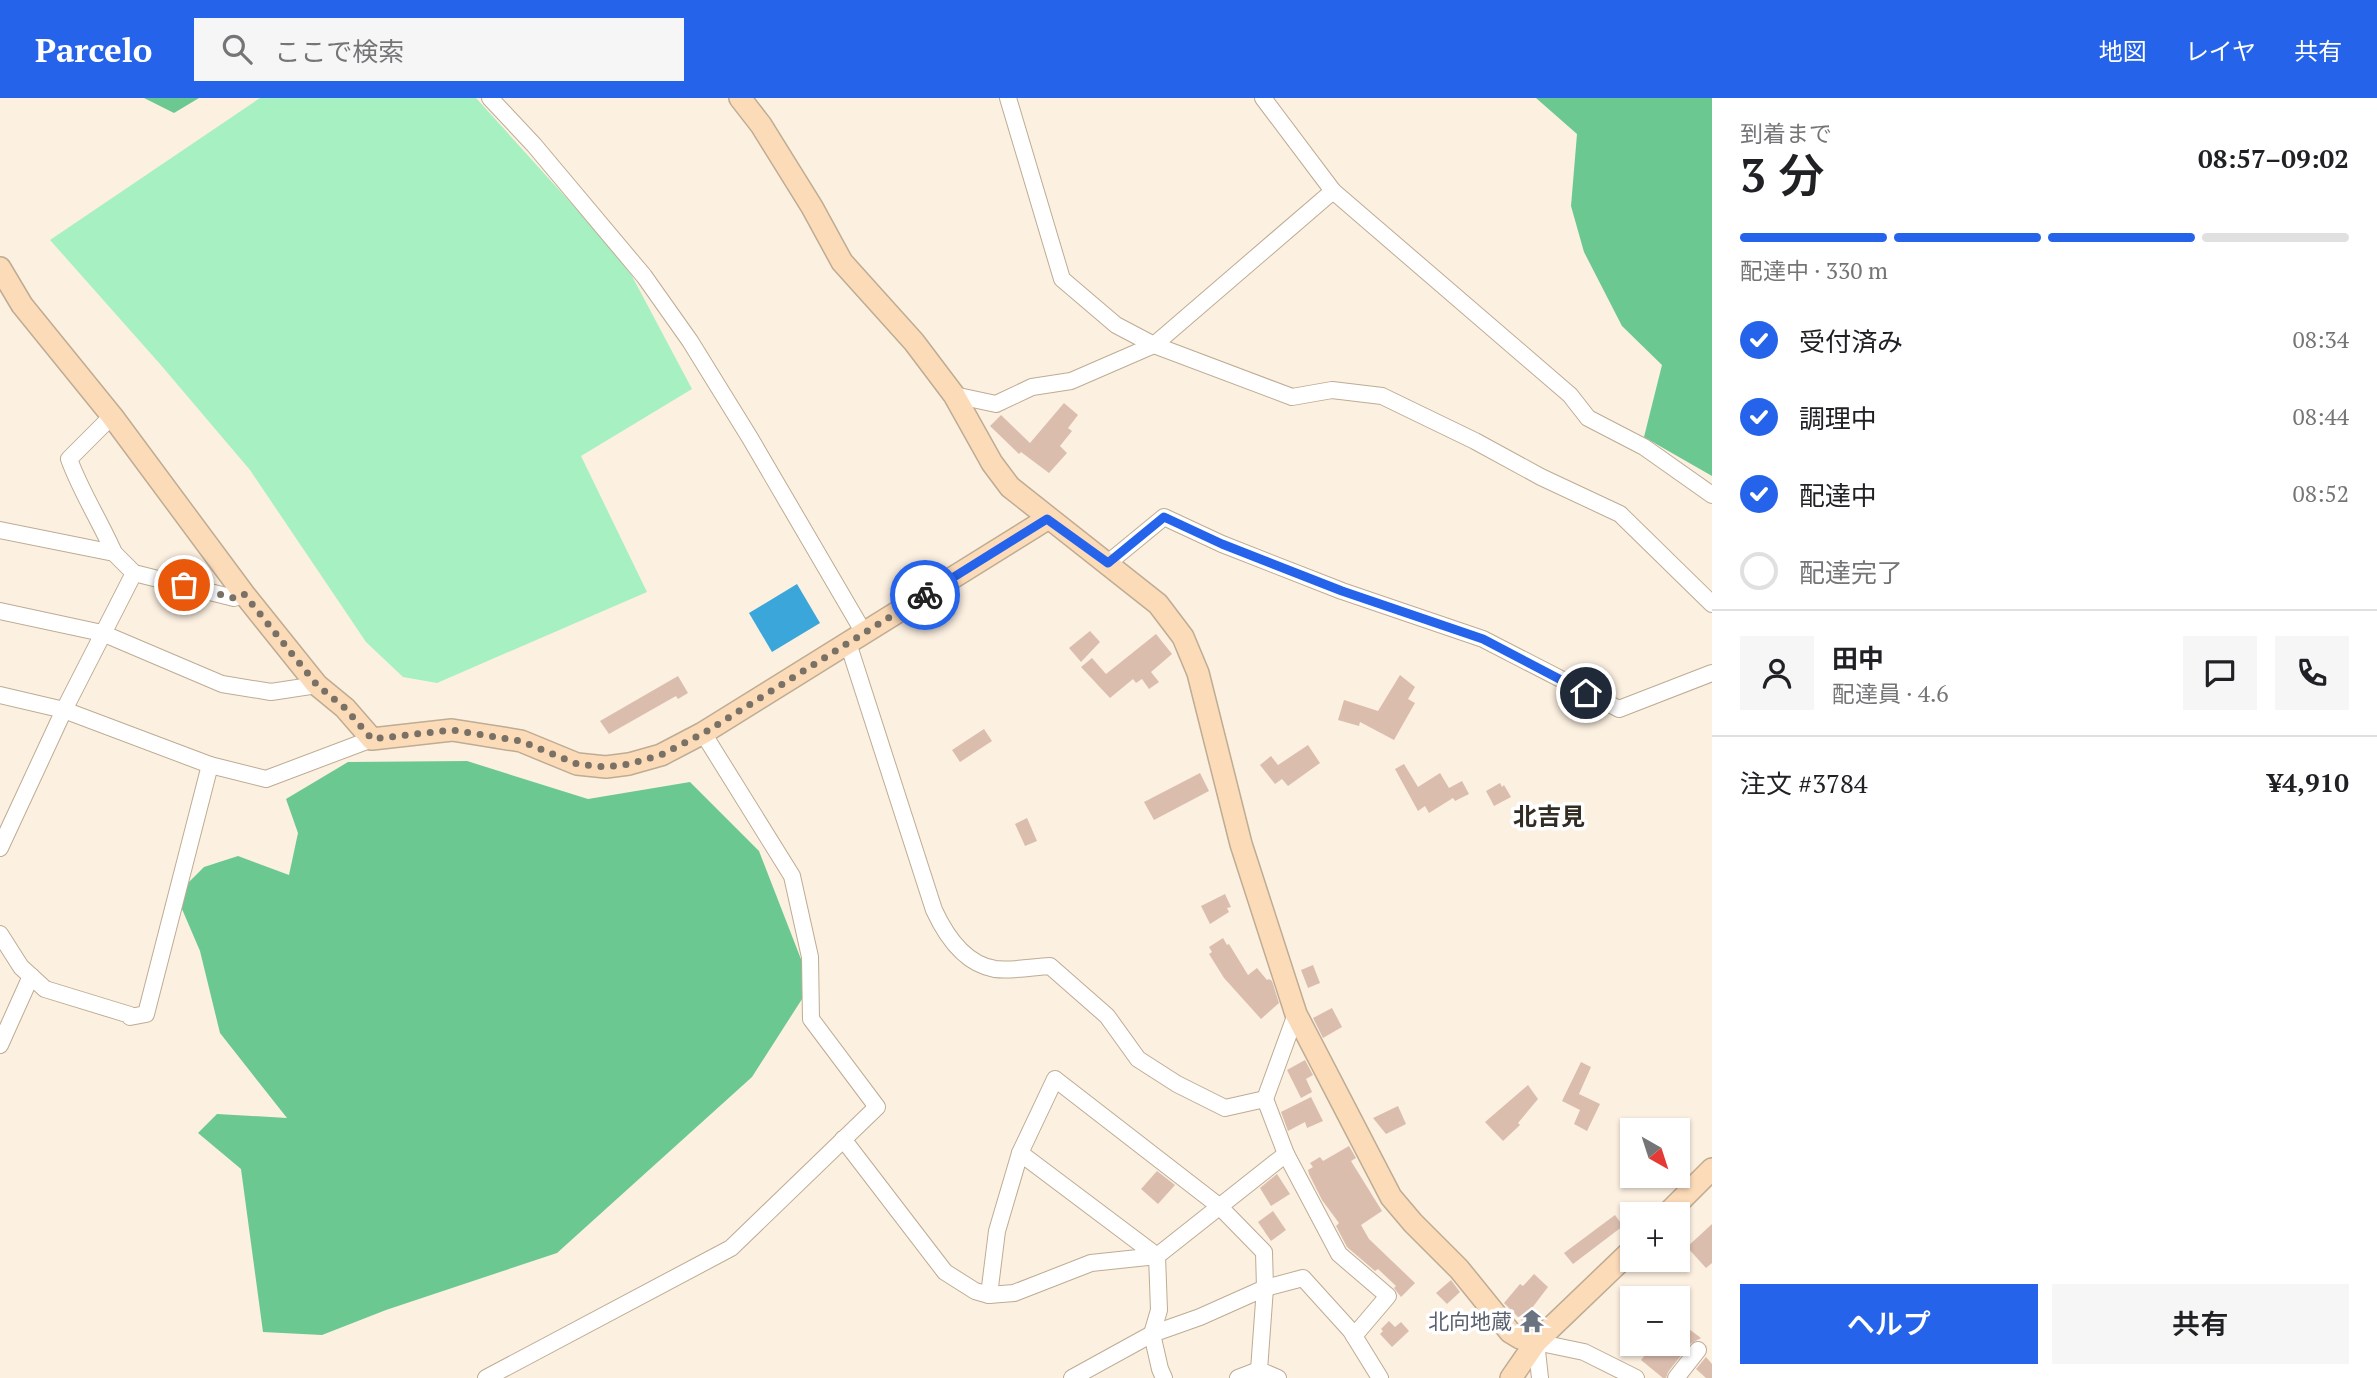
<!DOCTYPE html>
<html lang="ja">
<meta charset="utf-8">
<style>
body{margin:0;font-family:"PT Serif","Noto Sans JP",serif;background:#f6f6f6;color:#202124;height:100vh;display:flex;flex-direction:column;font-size:26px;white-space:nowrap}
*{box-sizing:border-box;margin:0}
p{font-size:23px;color:#757577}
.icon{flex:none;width:38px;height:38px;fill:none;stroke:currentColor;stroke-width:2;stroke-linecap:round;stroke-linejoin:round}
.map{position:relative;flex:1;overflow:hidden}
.side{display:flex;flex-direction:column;background:#fff;width:665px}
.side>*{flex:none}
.needle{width:46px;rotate:141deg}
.fabs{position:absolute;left:1620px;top:1020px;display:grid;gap:14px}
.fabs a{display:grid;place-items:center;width:70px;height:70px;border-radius:0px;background:#fff;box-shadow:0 2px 5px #0004;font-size:35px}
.pin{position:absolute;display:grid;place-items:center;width:60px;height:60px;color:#fff;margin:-30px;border:4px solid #fff;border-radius:50%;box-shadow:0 2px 7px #0007}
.courier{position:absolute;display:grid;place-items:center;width:70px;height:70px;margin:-35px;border:5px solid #2563eb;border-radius:50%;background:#fff;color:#222;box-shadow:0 2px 9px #0007}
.headline em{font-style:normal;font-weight:600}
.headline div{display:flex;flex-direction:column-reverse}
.headline{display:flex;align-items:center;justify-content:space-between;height:119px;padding:0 28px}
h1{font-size:46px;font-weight:600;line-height:52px}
.bar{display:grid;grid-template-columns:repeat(4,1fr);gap:10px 7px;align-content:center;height:84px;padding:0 28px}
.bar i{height:9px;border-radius:5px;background:#e0e0e0}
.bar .current{background:#2563eb}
.bar p{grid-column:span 4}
.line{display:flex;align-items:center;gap:18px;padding:0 28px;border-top:2px solid #e0e0e0}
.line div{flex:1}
.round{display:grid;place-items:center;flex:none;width:74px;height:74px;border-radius:0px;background:#f6f6f6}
ol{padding:0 28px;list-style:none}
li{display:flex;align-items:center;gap:21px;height:77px}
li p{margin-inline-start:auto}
li .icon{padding:7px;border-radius:50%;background:#2563eb;color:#fff;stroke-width:4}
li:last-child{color:#757577}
li i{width:38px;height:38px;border:4px solid #e0e0e0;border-radius:50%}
.primary-button{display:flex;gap:14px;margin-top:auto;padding:14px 28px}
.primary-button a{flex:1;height:80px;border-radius:0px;background:#2563eb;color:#fff;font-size:28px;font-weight:600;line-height:80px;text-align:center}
.primary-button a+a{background:#f6f6f6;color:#202124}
header{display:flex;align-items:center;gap:42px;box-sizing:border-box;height:98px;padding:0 35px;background:#2563eb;color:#fff}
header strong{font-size:33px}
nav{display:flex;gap:38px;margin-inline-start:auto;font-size:24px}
.search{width:490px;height:63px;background:#f6f6f6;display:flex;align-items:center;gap:18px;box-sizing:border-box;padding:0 24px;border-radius:0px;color:#757577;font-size:26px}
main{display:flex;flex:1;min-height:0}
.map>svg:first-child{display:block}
</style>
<header>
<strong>Parcelo</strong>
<div class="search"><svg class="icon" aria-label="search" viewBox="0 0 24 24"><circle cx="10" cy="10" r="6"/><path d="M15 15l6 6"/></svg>ここで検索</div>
<nav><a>地図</a><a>レイヤ</a><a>共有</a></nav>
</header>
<main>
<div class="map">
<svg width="1712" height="1280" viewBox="0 0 1712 1280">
<rect width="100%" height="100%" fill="#fcf0e1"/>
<path fill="#a7f0c1" d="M260 0H476L599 136 632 178 692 291 581 358 647 494 437 585 403 579 366 544 250 372 160 266 50 142Z"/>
<g fill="#6bc890">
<path d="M144 0H199L174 15Z"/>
<path d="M1536 0H1712V378L1644 339 1662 267 1622 228 1584 154 1571 108 1577 36Z"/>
<path d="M467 663 588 701 690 684 759 753 811 887 752 979 557 1155 386 1212 322 1237 263 1234 241 1071 198 1035 217 1016 287 1020 220 935 200 853 176 797 204 769 238 758 289 777 298 735 286 701 348 664Z"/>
</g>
<path fill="#3aa6d9" d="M797 486 820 525 772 554 749 515Z"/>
<g fill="#dbbdae">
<path d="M1064 305 1078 317 1068 330 1072 333 1060 348 1067 355 1049 375 1021 354 1019 356 990 328 1001 317 1030 345Z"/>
<path d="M1090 533 1100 544 1081 564 1069 550Z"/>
<path d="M1156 536 1172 556 1151 574 1159 584 1149 591 1142 581 1136 585 1133 581 1110 600 1081 569 1092 560 1106 576Z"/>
<path d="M1400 577 1415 589 1408 601 1415 605 1394 642 1360 624 1359 628 1338 622 1344 602 1378 613Z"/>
<path d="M678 578 688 595 678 601 676 598 609 636 600 623Z"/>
<path d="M984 631 992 643 960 664 952 652Z"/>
<path d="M1308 647 1320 665 1288 688 1282 681 1275 686 1260 667 1271 658 1278 667Z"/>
<path d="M1404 666 1418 689 1440 675 1449 690 1462 683 1469 696 1455 703 1453 700 1429 715 1425 708 1418 713 1395 671Z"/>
<path d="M1200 675 1209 693 1154 722 1144 704Z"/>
<path d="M1500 685 1502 689 1504 687 1511 699 1494 708 1486 693Z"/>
<path d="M1027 720 1037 743 1025 748 1015 726Z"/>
<path d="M1225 796 1231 809 1227 810 1229 814 1210 826 1201 808Z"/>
<path d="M1223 840 1227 847 1229 846 1248 877 1257 870 1267 882 1269 881 1272 883 1279 905 1261 921 1224 880 1209 856 1212 854 1209 849Z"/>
<path d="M1313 867 1320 885 1308 890 1301 872Z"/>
<path d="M1332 910 1342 929 1323 940 1313 920Z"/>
<path d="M1305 962 1313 977 1306 981 1312 994 1301 1000 1287 972Z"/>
<path d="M1581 964 1591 969 1579 996 1600 1006 1587 1033 1574 1026 1580 1012 1562 1003Z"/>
<path d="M1528 987 1538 1001 1518 1025 1520 1027 1503 1043 1485 1024Z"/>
<path d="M1311 999 1323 1023 1307 1030 1305 1024 1288 1033 1281 1014Z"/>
<path d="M1398 1008 1406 1026 1386 1036 1373 1020Z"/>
<path d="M1349 1048 1356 1060 1351 1063 1382 1113 1361 1127 1369 1141 1415 1185 1401 1199 1394 1190 1396 1188 1378 1171 1375 1173 1347 1149 1336 1128 1339 1125 1322 1102 1309 1076 1308 1072 1313 1069 1310 1065 1320 1059 1323 1063Z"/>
<path d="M1157 1073 1175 1087 1158 1106 1141 1091Z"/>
<path d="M1277 1076 1290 1096 1271 1108 1260 1090Z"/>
<path d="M1273 1113 1286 1132 1271 1143 1258 1124Z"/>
<path d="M1615 1117 1623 1128 1573 1166 1564 1155Z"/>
<path d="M1712 1126V1165L1706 1170 1687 1149Z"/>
<path d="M1534 1176 1548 1189 1522 1223 1504 1205 1520 1186 1523 1188Z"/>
<path d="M1451 1182 1460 1194 1447 1206 1436 1195Z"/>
<path d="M1389 1223 1395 1229 1401 1224 1409 1233 1392 1249 1380 1236 1383 1233 1381 1231Z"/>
<path d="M1678 1226 1683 1230 1685 1228 1701 1240 1690 1246 1668 1274 1666 1280H1663L1641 1262 1654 1246H1678Z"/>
<path d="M1706 1259 1712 1266V1280H1706L1696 1271Z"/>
</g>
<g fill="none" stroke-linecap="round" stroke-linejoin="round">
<g stroke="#beac93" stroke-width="18">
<g id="street">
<path d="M490 0 534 47 644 178 690 243 750 340 864 535"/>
<path d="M1008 0 1062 181 1116 227 1154 247 1292 299 1332 292 1382 298 1475 343 1541 379 1620 416 1712 506"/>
<path d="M1263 0 1333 93 1570 297 1588 320 1644 349 1712 397"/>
<path d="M954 297 996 306 1032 289 1071 283 1154 247 1333 93"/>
<path d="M112 318 69 361C81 394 100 423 114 455"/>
<path d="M0 432 114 455 134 475 234 500 244 496"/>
<path d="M1108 465 1164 419 1222 446 1342 493 1483 541 1619 611 1712 575"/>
<path d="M0 513 102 535 222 586 271 594 317 587"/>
<path d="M848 545 934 812C946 838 965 866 995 871 1012 873 1033 869 1050 868L1107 918 1138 961 1177 986 1225 1010 1265 1001 1296 916"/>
<path d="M0 597 64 612 210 667 266 681 372 641"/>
<path d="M0 750 64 612 134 475"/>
<path d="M0 836 21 869 45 891 130 917V919L146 916 210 667"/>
<path d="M0 947 31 878"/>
<path d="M1265 1001 1286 1056"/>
<path d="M843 1041 945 1174 975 1193 989 1197 1014 1195 1091 1165 1157 1158 1286 1056 1339 1156 1388 1198 1354 1238"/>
<path d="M1020 1055 1055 981 1219 1108 1264 1154 1265 1190 1259 1272 1278 1280"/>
<path d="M989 1197 997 1133 1020 1055 1157 1158 1159 1212 1152 1236 1160 1271 1164 1280"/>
<path d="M486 1280 731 1150 877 1009 811 921 810 859 792 778 703 635"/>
<path d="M1072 1280 1152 1236 1200 1219 1265 1190 1303 1180 1351 1233 1380 1280"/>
<path d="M1238 1280 1259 1272"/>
<path d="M1540 1280 1536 1244 1584 1254 1636 1280"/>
<path d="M1676 1280 1698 1252"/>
</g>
</g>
<g stroke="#beac93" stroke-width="24">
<g id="secondary">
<path d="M740 0 761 27 812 109 842 164 914 244 954 297 992 365 1010 389 1158 506 1183 539 1198 575 1241 746 1296 916 1391 1099 1413 1125 1459 1171 1510 1234 1520 1240 1536 1244"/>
<path d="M0 170 22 207 112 318 244 496 317 587 345 610 372 641 452 632 521 643 577 666 606 669 629 666 661 657 703 635 1047 421"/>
<path d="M1667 1116 1712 1071"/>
<path d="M1511 1280 1536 1244 1633 1151"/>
</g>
</g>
<use href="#street" stroke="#fff" stroke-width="16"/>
<use href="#secondary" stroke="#fcdbb9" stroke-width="21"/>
</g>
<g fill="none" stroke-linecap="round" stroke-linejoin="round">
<path stroke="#797165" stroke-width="7" stroke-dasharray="0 12.6" d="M184 487 234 500 244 496 317 587 345 610 372 641 452 632 521 643 577 666 606 669 629 666 661 657 704 635 925 497"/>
<path stroke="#2563eb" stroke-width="9" d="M925 497 1047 421 1108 465 1164 419 1222 446 1342 493 1483 541 1586 595"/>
</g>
<defs>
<g id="temple-bare" transform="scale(1.89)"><path d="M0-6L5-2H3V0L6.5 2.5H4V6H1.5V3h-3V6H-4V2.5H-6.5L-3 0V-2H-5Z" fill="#6b7280" stroke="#fff" stroke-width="2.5" paint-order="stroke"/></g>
</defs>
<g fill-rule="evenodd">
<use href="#temple-bare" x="1532" y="1223"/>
</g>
<g text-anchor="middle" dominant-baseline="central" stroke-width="7" stroke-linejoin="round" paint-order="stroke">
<g font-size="21" fill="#5b616d" stroke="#fff" text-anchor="end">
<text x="1512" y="1223">北向地蔵</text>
</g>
<g font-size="24" font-weight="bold" fill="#332c22" stroke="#fff">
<text x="1549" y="718">北吉見</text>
</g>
</g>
</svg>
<div class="fabs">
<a><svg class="needle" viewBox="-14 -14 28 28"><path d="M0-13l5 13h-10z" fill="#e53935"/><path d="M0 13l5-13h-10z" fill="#757577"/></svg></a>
<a>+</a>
<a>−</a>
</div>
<div class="pin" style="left:184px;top:487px;background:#ea580c"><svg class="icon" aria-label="bag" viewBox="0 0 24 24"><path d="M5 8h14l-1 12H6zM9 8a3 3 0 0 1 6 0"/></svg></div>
<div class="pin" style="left:1586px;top:595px;background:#1f2937"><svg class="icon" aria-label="home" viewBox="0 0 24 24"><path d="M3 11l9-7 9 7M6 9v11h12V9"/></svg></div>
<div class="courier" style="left:925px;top:497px"><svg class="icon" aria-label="bike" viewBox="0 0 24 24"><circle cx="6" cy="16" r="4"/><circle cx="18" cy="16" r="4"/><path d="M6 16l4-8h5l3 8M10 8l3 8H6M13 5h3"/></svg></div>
</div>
<section class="side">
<div class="headline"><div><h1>3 分</h1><p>到着まで</p></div><em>08:57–09:02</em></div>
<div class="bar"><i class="current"></i><i class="current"></i><i class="current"></i><i></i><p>配達中 · 330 m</p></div>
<ol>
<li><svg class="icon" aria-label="check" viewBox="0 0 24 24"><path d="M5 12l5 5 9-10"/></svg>受付済み<p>08:34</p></li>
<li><svg class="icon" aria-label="check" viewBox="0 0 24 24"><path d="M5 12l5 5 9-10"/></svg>調理中<p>08:44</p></li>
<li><svg class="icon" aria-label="check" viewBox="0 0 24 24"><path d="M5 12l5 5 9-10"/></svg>配達中<p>08:52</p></li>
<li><i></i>配達完了</li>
</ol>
<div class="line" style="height:126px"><a class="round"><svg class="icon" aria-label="person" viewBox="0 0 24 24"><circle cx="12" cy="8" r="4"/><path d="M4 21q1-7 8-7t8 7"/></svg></a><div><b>田中</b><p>配達員 · 4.6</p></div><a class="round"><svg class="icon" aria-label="chat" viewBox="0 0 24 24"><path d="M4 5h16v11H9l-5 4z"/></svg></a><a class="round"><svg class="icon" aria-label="phone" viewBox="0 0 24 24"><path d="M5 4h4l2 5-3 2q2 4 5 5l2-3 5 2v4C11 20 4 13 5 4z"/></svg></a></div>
<div class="line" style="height:91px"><div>注文 #3784</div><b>¥4,910</b></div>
<div class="primary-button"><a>ヘルプ</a><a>共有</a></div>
</section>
</main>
